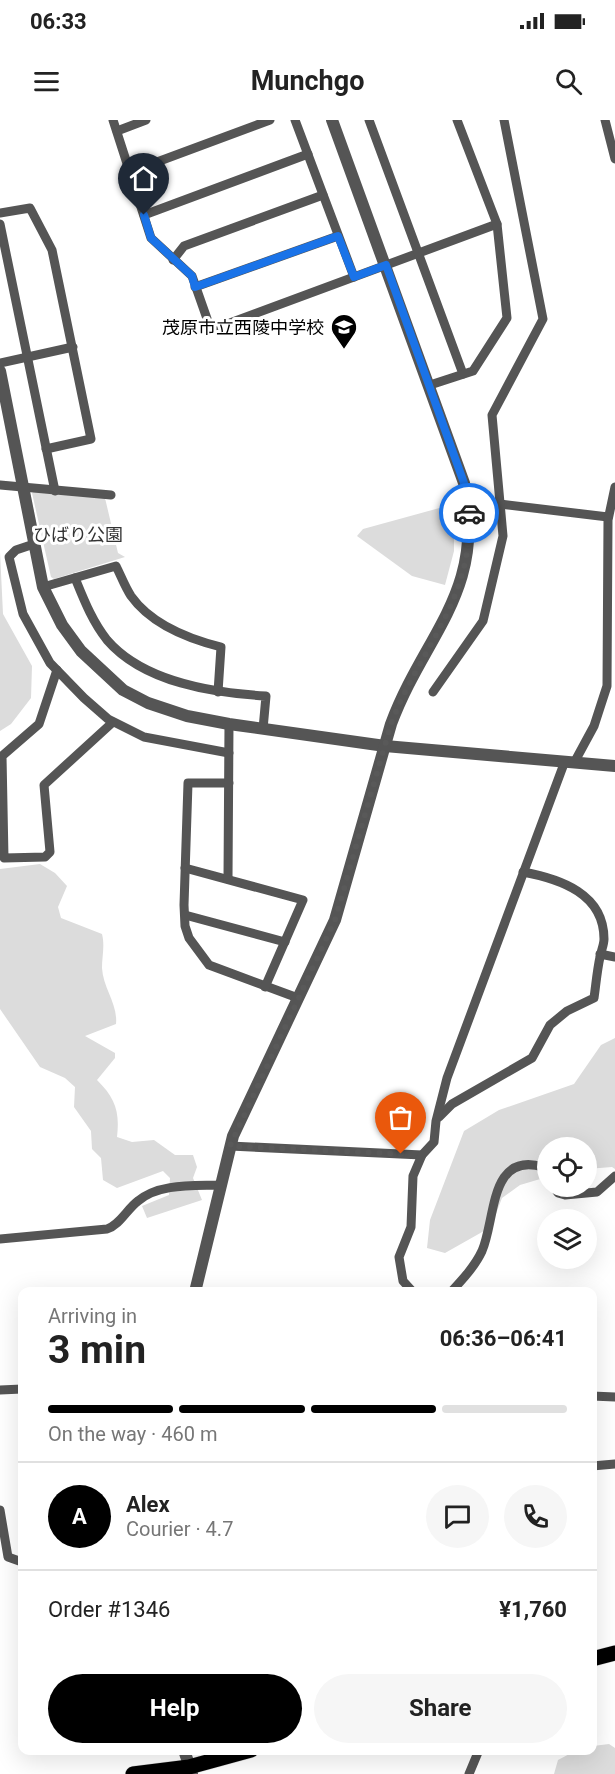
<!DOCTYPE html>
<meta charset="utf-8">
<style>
body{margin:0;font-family:Roboto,"Noto Sans JP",sans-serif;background:#f6f6f6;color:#222;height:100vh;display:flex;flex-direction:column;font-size:22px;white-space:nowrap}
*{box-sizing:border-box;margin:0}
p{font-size:20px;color:#767676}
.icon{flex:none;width:33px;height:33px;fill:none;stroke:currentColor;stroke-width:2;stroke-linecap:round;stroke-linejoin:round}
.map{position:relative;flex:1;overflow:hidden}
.drawer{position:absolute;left:18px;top:1167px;width:579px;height:468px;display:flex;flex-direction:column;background:#fff;border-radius:12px;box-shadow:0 6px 24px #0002}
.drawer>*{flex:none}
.buttons{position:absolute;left:537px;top:1017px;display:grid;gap:12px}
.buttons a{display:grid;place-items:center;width:60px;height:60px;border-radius:50%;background:#fff;box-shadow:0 6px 24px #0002;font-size:30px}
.pin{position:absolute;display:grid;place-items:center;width:51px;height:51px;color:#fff;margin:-62px -26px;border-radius:50% 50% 50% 0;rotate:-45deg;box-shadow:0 0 6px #0007}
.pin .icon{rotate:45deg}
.courier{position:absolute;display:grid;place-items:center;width:60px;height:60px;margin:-30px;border:4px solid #1a73e8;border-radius:50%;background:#fff;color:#222;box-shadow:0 2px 8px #0007}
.head em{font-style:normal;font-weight:700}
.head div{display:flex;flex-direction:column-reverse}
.head{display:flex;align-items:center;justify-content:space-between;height:102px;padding:0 30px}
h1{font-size:39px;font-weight:700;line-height:45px}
.bar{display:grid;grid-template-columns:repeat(4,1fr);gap:9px 6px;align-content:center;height:72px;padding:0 30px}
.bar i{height:8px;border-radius:4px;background:#e0e0e0}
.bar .active{background:#000}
.bar p{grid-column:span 4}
.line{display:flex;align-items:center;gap:15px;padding:0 30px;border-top:2px solid #e0e0e0}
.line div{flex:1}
.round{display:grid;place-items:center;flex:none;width:63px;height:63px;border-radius:32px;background:#f6f6f6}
.primary-button{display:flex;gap:12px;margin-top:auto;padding:12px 30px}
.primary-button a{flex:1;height:69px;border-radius:36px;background:#000;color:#fff;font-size:24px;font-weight:700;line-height:69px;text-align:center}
.primary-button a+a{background:#f6f6f6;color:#222}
.status{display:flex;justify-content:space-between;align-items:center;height:42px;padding:0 30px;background:#fff;direction:ltr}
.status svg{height:16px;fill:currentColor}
header{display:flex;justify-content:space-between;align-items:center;height:78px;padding:0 30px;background:#fff;font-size:27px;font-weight:700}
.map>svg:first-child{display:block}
</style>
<div class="status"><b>06:33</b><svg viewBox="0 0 49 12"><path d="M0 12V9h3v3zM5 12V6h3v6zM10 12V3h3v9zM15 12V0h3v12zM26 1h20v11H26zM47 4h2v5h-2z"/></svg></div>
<header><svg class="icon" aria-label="menu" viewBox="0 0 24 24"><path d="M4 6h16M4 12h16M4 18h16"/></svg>Munchgo<svg class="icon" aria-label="search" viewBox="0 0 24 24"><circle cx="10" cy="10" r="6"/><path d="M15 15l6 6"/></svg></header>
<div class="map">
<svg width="615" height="1654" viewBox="0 0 615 1654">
<rect width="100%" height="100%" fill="#fff"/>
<g fill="#dcdcdc">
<path d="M35 370 105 378 118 433 125 437 54 459 51 457 32 373Z"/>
<path d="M454 384V431L445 465 412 456 357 416 363 409Z"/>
<path d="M0 432 3 494 32 546 31 578 11 604 0 611Z"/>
<path d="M40 744 55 753 67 766 58 787 61 798 102 814C105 826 102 836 102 848 103 868 118 884 116 904L85 916 115 933V938L97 960C115 978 120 991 117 1017L132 1022 154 1020 175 1035H193L197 1047 193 1058 202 1080 147 1098 142 1086 169 1075 170 1058 163 1051 117 1068 103 1060 101 1038 92 1029 91 1011 74 987 75 967 65 958 40 947 0 889V749Z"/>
<path d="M615 918V1049L612 1047 587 1049 586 1028H548L547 1057 520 1065 502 1078 491 1107 445 1133 427 1128 430 1100 464 1011 499 990 574 964 601 925Z"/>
<path d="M609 1624 615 1628V1654H554L558 1640 575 1631 592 1630 593 1626Z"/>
</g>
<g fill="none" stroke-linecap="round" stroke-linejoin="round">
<g stroke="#dbdbdb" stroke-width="16">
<g id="primary">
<path d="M592 1539 615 1533"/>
<path d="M133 1654 189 1647 251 1630"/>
</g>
</g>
<g stroke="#555" stroke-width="9">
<path d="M113 0 151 118 192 156 211 210 497 104"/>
<path d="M295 0 354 157"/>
<path d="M369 0 463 254"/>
<path d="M605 0 615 39"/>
<path d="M117 11 146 0"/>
<path d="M130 52 270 0"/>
<path d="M0 93 30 88 52 130 91 319 46 329"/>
<path d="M144 95 308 34"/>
<path d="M0 104 55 371"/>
<path d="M173 140 184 126 323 75"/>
<path d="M195 167 338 116"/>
<path d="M0 243 73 227"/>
<path d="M430 265 473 251 507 198 497 104 457 0"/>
<path d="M0 365 111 375"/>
<path d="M500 384 608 397"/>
<path d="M34 424 16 430 9 437 23 494 50 543 84 578 108 599 144 617 229 633"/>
<path d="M75 458C84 480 92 501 107 520 144 563 214 573 266 576L263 609"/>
<path d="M43 467 116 446C121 456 125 467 131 476 151 504 189 519 221 527L218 572"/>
<path d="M57 550 39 604 2 636 4 738 45 737 50 732 44 665 113 602"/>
<path d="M433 572 483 501 503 416 492 295 543 199 504 0"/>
<path d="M574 643 594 606 607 566 608 400 615 367"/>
<path d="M229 663H188L184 785 185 806 189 818 209 845 298 878"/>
<path d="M185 748 303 780 265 867"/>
<path d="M228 759 229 604"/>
<path d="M185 795 285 822"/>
<path d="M600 834 615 837"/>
<path d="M439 997 452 984 532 938 550 905 567 891 594 878C596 864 597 851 600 837 601 831 604 825 604 819 604 774 561 759 523 752"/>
<path d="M230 1026 422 1035"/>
<path d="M553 1066 558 1073 565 1075 597 1072 615 1056"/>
<path d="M0 1119 107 1109C120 1105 127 1089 138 1081 159 1063 194 1066 220 1065"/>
<path d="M413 1172 403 1161 399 1137 411 1107 413 1056 422 1035 434 1022 436 1001 447 958 565 641"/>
<path d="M451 1172C463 1159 475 1146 482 1131 496 1099 489 1031 543 1047L548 1056"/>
<path d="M0 1270 22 1269"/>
<path d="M592 1276 615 1277"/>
<path d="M592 1346 615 1344"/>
<path d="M0 1390 8 1437 22 1442"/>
<path d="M469 1654 479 1630"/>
</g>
<g stroke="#555" stroke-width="12">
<path d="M0 251 43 467 62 505 81 531 123 570 148 583 187 596 229 604 385 626 615 646"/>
<path d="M195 1172 233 1016 335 800 391 604C425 513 486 472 464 363L332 0"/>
<path d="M184 1630 192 1654"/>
</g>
<use href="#primary" stroke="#000" stroke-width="15"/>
</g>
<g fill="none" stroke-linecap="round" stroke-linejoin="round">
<path stroke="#595959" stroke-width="6" stroke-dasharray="0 10.8" d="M401 1034 230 1026 335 800 391 604C420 528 473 481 469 393"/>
<path stroke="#1a73e8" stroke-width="8" d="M144 95 151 118 192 156 195 167 338 116 354 157 386 145 464 363 469 393"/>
</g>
<defs>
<g id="school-pin" transform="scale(1.35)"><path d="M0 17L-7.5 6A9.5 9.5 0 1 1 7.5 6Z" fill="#000" stroke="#fff"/><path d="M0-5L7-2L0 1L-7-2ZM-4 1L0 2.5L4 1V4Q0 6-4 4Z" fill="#fff"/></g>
</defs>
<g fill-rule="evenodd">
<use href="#school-pin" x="344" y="207"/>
</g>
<g text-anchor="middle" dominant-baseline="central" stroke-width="6" stroke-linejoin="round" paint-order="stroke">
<g font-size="18" fill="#000" stroke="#fff" text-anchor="end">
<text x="324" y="207">茂原市立西陵中学校</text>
</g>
<g font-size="18" fill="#333" stroke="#fff">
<text x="78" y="414">ひばり公園</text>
</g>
</g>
</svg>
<div class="buttons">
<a><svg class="icon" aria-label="locate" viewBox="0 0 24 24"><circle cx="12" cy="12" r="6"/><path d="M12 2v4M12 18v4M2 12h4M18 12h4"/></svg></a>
<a><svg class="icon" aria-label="layers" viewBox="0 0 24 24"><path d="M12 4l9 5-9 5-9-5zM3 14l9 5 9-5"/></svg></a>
</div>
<div class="pin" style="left:401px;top:1034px;background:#ea580c"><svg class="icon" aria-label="bag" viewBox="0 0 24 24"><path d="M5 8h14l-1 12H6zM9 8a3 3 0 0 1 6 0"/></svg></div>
<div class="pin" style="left:144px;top:95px;background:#1f2937"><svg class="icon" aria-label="home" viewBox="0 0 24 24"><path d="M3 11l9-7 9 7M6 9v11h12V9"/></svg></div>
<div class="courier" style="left:469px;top:393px"><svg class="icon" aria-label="car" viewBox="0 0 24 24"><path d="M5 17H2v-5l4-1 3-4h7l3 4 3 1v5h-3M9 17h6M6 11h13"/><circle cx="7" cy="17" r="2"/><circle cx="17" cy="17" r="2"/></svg></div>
<section class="drawer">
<div class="head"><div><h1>3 min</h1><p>Arriving in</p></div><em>06:36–06:41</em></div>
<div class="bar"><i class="active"></i><i class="active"></i><i class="active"></i><i></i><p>On the way · 460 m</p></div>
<div class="line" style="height:108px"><b class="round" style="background:#000;color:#fff">A</b><div><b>Alex</b><p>Courier · 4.7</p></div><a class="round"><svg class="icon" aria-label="chat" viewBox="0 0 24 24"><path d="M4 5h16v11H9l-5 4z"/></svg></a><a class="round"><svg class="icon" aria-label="phone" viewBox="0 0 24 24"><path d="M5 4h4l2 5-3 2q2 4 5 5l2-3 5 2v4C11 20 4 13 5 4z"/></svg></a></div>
<div class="line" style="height:78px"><div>Order #1346</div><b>¥1,760</b></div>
<div class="primary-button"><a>Help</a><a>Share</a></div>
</section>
</div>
